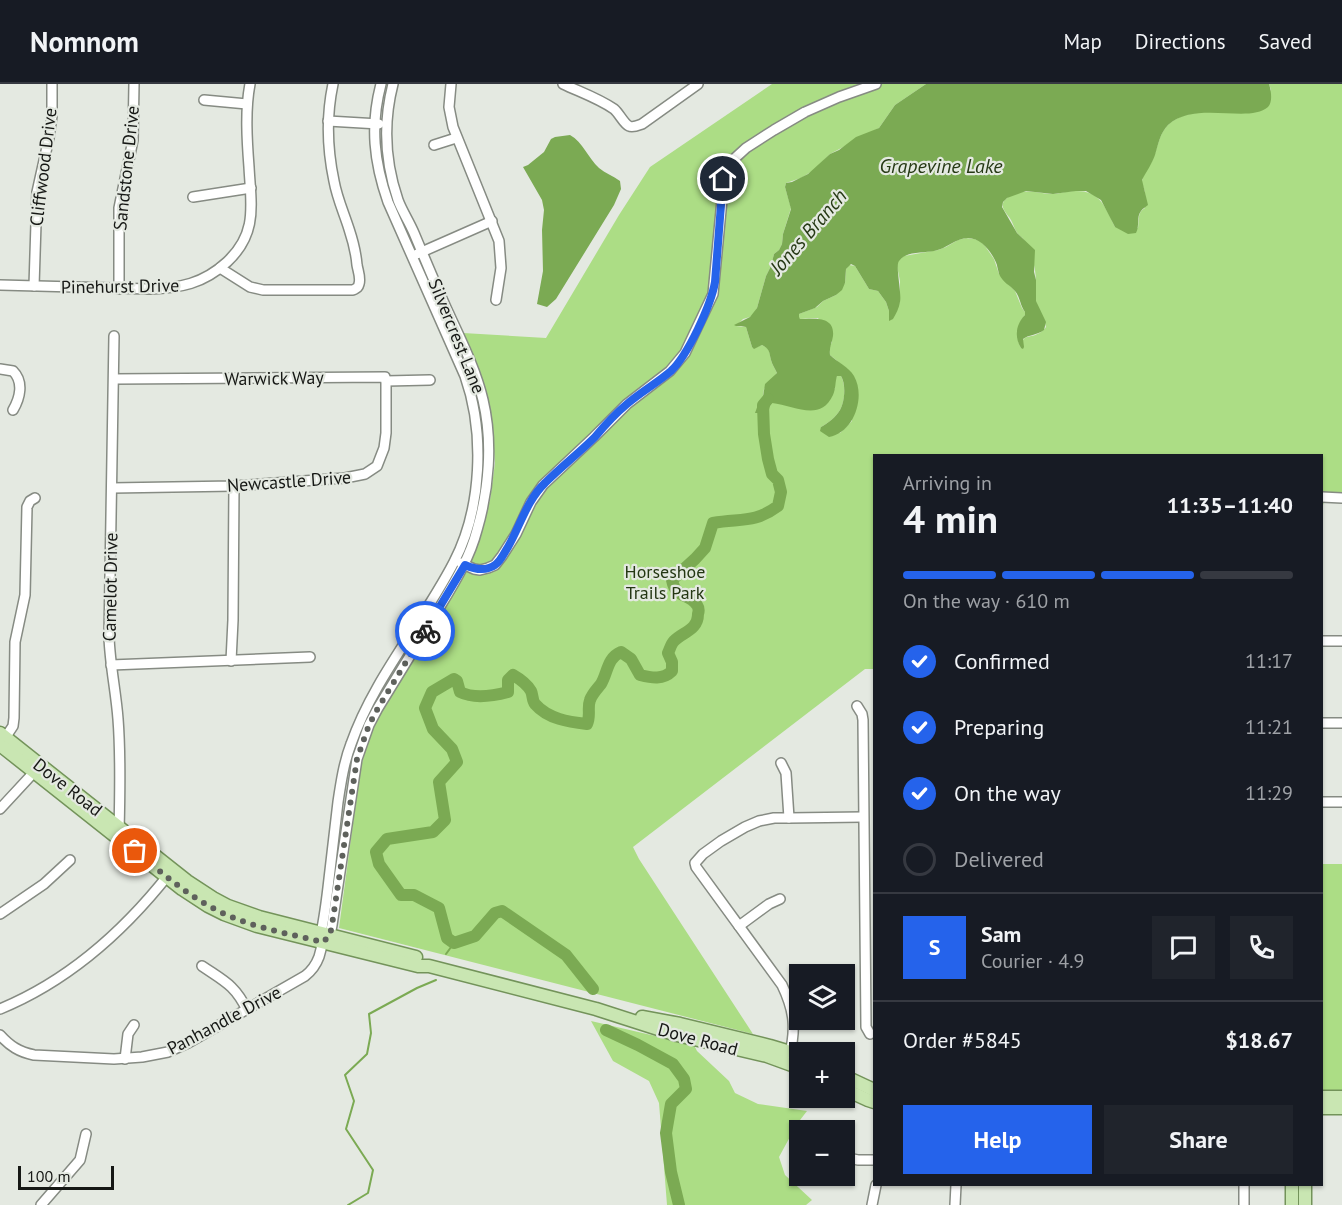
<!DOCTYPE html>
<meta charset="utf-8">
<style>
body{margin:0;font-family:"PT Sans",sans-serif;background:#20242c;color:#f1f3f6;height:100vh;display:flex;flex-direction:column;font-size:22px;white-space:nowrap}
*{box-sizing:border-box;margin:0}
p{font-size:20px;color:#9ea1a6}
.icon{flex:none;width:33px;height:33px;fill:none;stroke:currentColor;stroke-width:2;stroke-linecap:round;stroke-linejoin:round}
.map{position:relative;flex:1;overflow:hidden}
.drawer{position:absolute;left:873px;top:370px;width:450px;height:732px;display:flex;flex-direction:column;background:#171b24;border-radius:0px;box-shadow:0 2px 4px #0004}
.drawer>*{flex:none}
.buttons{position:absolute;left:789px;top:880px;display:grid;gap:12px}
.buttons a{display:grid;place-items:center;width:66px;height:66px;border-radius:0px;background:#171b24;box-shadow:0 2px 4px #0004;font-size:30px}
.scale{position:absolute;left:18px;bottom:15px;width:96px;box-sizing:border-box;padding-left:6px;border:3px solid #161815;border-top:0;font-size:16px;line-height:21px;white-space:nowrap;color:#161815;-webkit-text-stroke:4px #e4e9e1;paint-order:stroke}
.pin{position:absolute;display:grid;place-items:center;width:51px;height:51px;color:#fff;margin:-26px;border:3px solid #fff;border-radius:50%;box-shadow:0 2px 6px #0007}
.courier{position:absolute;display:grid;place-items:center;width:60px;height:60px;margin:-30px;border:4px solid #2563eb;border-radius:50%;background:#fff;color:#222;box-shadow:0 2px 8px #0007}
.headline em{font-style:normal;font-weight:700}
.headline div{display:flex;flex-direction:column-reverse}
.headline{display:flex;align-items:center;justify-content:space-between;height:102px;padding:0 30px}
h1{font-size:39px;font-weight:700;line-height:45px}
.bar{display:grid;grid-template-columns:repeat(4,1fr);gap:9px 6px;align-content:center;height:72px;padding:0 30px}
.bar i{height:8px;border-radius:4px;background:#363941}
.bar .on{background:#2563eb}
.bar p{grid-column:span 4}
.line{display:flex;align-items:center;gap:15px;padding:0 30px;border-top:2px solid #363941}
.line div{flex:1}
.round{display:grid;place-items:center;flex:none;width:63px;height:63px;border-radius:0px;background:#20242c}
ol{padding:0 30px;list-style:none}
li{display:flex;align-items:center;gap:18px;height:66px}
li p{margin-inline-start:auto}
li .icon{padding:6px;border-radius:50%;background:#2563eb;color:#fff;stroke-width:4}
li:last-child{color:#9ea1a6}
li i{width:33px;height:33px;border:3px solid #363941;border-radius:50%}
.action{display:flex;gap:12px;margin-top:auto;padding:12px 30px}
.action a{flex:1;height:69px;border-radius:0px;background:#2563eb;color:#fff;font-size:24px;font-weight:700;line-height:69px;text-align:center}
.action a+a{background:#20242c;color:#f1f3f6}
header{display:flex;align-items:center;gap:36px;box-sizing:border-box;height:84px;padding:0 30px;background:#171b24;border-bottom:2px solid #363941}
header strong{font-size:28px}
nav{display:flex;gap:33px;margin-inline-start:auto;font-size:21px}
.map>svg:first-child{display:block}
</style>
<header>
<strong>Nomnom</strong>
<nav><a>Map</a><a>Directions</a><a>Saved</a></nav>
</header>
<div class="map">
<svg width="1342" height="1121" viewBox="0 0 1342 1121">
<rect width="100%" height="100%" fill="#e4e9e1"/>
<g fill="#acdd85">
<path d="M772 0H926L895 21 879 44 830 70 814 86 801 94 786 99 785 103 791 124 783 150 782 160 779 166 774 170 771 182 766 192 757 224 754 230 750 233 743 235 736 242 746 243 752 263 754 264 762 261C771 265 769 268 771 276 772 280 775 285 777 289L764 305 763 313 759 318 770 322 772 319H777L835 305V296L837 292H841C846 301 845 317 840 326 836 333 828 339 821 343L840 349 852 337 847 285 830 271 829 264 832 258 818 234 800 235 798 233 799 230 817 223 823 217 836 211 845 199 846 185 849 181 855 182 869 205 878 207 886 218 889 227V236L900 218V197L897 182 898 177 904 172 938 166 946 163 958 156 966 154 974 155 980 157 985 162 994 175 999 190 1015 207 1022 224 1025 228V231C1017 240 1015 254 1021 264 1022 261 1021 257 1024 255 1027 251 1038 254 1046 243 1044 232 1039 228 1036 218 1035 212 1036 205 1036 199 1036 184 1032 169 1024 156 1022 153 1020 152 1018 150 1014 145 1013 138 1009 133 1005 127 998 121 1007 114 1021 103 1036 109 1051 110 1056 110 1060 109 1065 108 1097 103 1103 117 1115 143L1138 144C1139 137 1137 128 1145 124 1145 118 1146 110 1144 105 1143 100 1141 103 1142 97 1143 89 1152 80 1154 72 1158 62 1159 51 1167 42 1184 23 1223 28 1246 29L1271 6 1269 0H1342V410L1327 409 1322 424V372H874V585H865L633 763 639 775 753 950 339 844 360 687 369 652 389 612 463 493 477 460 490 416 495 379 490 323 463 249 546 254 619 131 650 83Z"/>
<path d="M1322 780H1342V1007L1322 1008Z"/>
<path d="M591 937 694 961 697 967 729 997 735 1009 758 1020 807 1027 797 1040 779 1073 785 1091 812 1116 806 1121H667L659 1019 649 997 613 977Z"/>
</g>
<g fill="#7baa53">
<path d="M926 0H1269C1271 6 1273 18 1268 23 1249 40 1195 16 1168 41 1160 49 1158 61 1155 71 1152 80 1146 88 1142 96L1148 121C1146 123 1143 124 1141 127 1136 133 1140 142 1136 149L1128 150 1115 143 1101 116 1086 107H1076L1053 110 1026 107 1007 114 1003 118 1002 123 1017 149 1035 166 1034 188 1036 196V217L1046 238 1044 246C1037 251 1028 251 1023 255L1024 263 1023 265 1021 264C1014 253 1016 240 1025 231V228C1020 221 1020 213 1015 207 1010 201 1003 199 999 190 999 189 997 182 997 181 993 170 982 154 968 154 956 154 946 165 934 167 924 169 906 167 899 177 895 182 902 209 900 218 899 224 896 230 893 235L889 237V227L886 218 878 207 869 205 855 182 851 180 846 185 845 199 842 206 836 211 823 217 815 224 799 230V233L800 235C813 235 835 231 833 252 832 259 829 263 830 271 837 278 849 283 854 292 866 313 854 349 829 353L820 347 821 343C828 339 836 333 840 326 845 317 846 300 841 292H837C835 298 836 304 833 311 820 339 794 321 772 319L770 322 768 329H755L759 318 763 313 765 300 777 289C775 285 772 280 771 276 769 268 770 265 762 261L754 265 752 263 746 243 741 242H736L734 241 750 233 757 224 766 192 771 182 774 170 779 166 782 160 783 150 791 125 785 103 786 99 792 98 808 90 830 70 839 66 856 53 879 44 895 21Z"/>
<path d="M570 51C583 58 588 74 599 84 605 89 613 92 620 97L621 105 614 121 556 215 547 223 537 220 543 187 542 146 544 126 542 116 523 83 528 81 544 68 551 55 555 53Z"/>
</g>
<g fill="none" stroke-linecap="round" stroke-linejoin="round">
<g stroke="#7baa53" stroke-width="2">
<path d="M446 870 454 859"/>
<path d="M348 1121 368 1109 373 1086 346 1045 354 1017 345 991 367 970 371 949 369 930 417 904 436 896"/>
</g>
<g stroke="#7baa53" stroke-width="12">
<path d="M593 905 566 871 502 827 495 829 475 852 454 859 447 854 439 824 414 811H401L379 780 376 768 387 755 433 748 445 736 439 698 457 678 452 665 433 645 425 624 432 608 454 595 457 597 460 608C474 615 493 612 508 608V596L513 591C520 595 527 600 531 607 533 611 532 616 535 620 548 635 569 638 587 640 591 632 587 624 590 616 592 610 597 605 601 600 608 588 607 574 621 568L631 575 640 591C652 594 663 596 672 587V578L668 569C670 565 671 560 674 557 683 548 698 546 698 530 699 527 699 524 697 521 689 508 676 516 672 496L695 475 705 464 713 439C740 434 754 440 778 422L781 408 778 396 772 390 768 375 764 350 763 321 768 315"/>
<path d="M606 946 638 961 673 980 684 995 686 1005 671 1020 666 1049 671 1088 679 1121"/>
</g>
<g stroke="#868b83" stroke-width="12">
<g id="minor">
<path d="M451 0 449 23 453 43 499 157 501 184 496 216"/>
<path d="M563 0C580 8 598 14 614 25 619 29 624 40 629 42 633 44 639 41 642 40L698 0"/>
<path d="M204 16 247 20"/>
<path d="M328 37 379 40"/>
<path d="M434 61 456 54"/>
<path d="M193 113 251 104"/>
<path d="M417 170 492 137"/>
<path d="M220 184 250 203 263 206H353C357 204 358 204 359 200 361 194 358 187 357 181 356 169 353 157 349 145 344 129 337 114 334 97 327 64 326 33 333 0"/>
<path d="M0 201 150 205C180 204 203 200 227 178 258 149 251 121 249 83 247 57 245 26 250 0"/>
<path d="M34 202 37 108 49 54 52 32V0"/>
<path d="M119 205V124L133 56 134 0"/>
<path d="M114 252 109 553C110 581 116 608 118 635 121 673 120 709 119 747"/>
<path d="M0 285 13 287C24 298 20 314 13 326"/>
<path d="M114 295 385 293 386 297 430 296"/>
<path d="M112 404 234 402 345 394 365 390 377 382 384 364 386 349V297"/>
<path d="M1322 413 1342 414"/>
<path d="M461 479 474 485 480 486 488 484 495 481 502 472 516 450 531 418 543 401 594 353 627 320 670 287 685 269 713 210 724 95 729 80 734 75 746 64 774 46 805 28 839 13 876 0"/>
<path d="M1322 557H1342"/>
<path d="M231 577 233 536 234 402"/>
<path d="M111 581 310 573"/>
<path d="M857 622 862 630 863 636 866 943 870 950"/>
<path d="M1322 639H1342"/>
<path d="M3 657 13 642 14 634 15 558 25 511 27 423 30 417 35 414"/>
<path d="M781 679 786 689 789 734"/>
<path d="M1322 718H1342"/>
<path d="M0 725 37 685"/>
<path d="M0 830 44 800 70 776"/>
<path d="M739 842 769 820 780 815"/>
<path d="M327 854 330 851 332 841 357 675 369 641 378 624C397 593 416 562 435 531 451 504 469 477 477 446 489 405 493 358 483 316 476 286 461 256 448 228 436 202 425 175 414 149 409 137 402 127 398 116 385 78 383 39 393 0"/>
<path d="M202 882C224 897 235 901 247 926"/>
<path d="M0 925C68 897 124 847 169 790"/>
<path d="M0 951C10 962 19 968 34 971L114 975 142 973 168 968 188 959 305 892C318 882 324 865 321 849 325 831 327 813 329 795 332 769 335 743 338 718 341 698 344 678 351 660 374 594 422 540 454 478 482 424 485 349 465 292L388 118C374 78 370 42 381 0"/>
<path d="M789 974C796 945 795 928 782 901L696 783 695 779 703 770 721 757 745 743 759 737 774 734H789L863 733"/>
<path d="M125 975 128 950 134 941"/>
<path d="M844 1073 858 1076H874"/>
<path d="M41 1121 80 1076 86 1050"/>
<path d="M872 1121 876 1101"/>
<path d="M955 1121 956 1101"/>
<path d="M1244 1121V1101"/>
</g>
</g>
<g stroke="#73935a" stroke-width="15">
<g id="major">
<path d="M0 649 187 797 213 814 228 822 259 833 416 873"/>
<path d="M0 661 182 805 208 822 224 830 257 842 418 882H429L596 925 677 951 767 972 800 984"/>
<path d="M642 933 680 940 770 962 800 971"/>
<path d="M844 992 874 1006"/>
<path d="M844 1005 868 1016 874 1018"/>
<path d="M1322 1013H1342"/>
<path d="M1322 1024H1342"/>
<path d="M1292 1101V1121"/>
<path d="M1305 1121V1101"/>
</g>
</g>
<use href="#minor" stroke="#fff" stroke-width="9"/>
<use href="#major" stroke="#c9e6b2" stroke-width="12"/>
</g>
<g fill="none" stroke-linecap="round" stroke-linejoin="round">
<path stroke="#5e615c" stroke-width="6" stroke-dasharray="0 10.8" d="M135 767C159 786 182 807 209 822 244 842 285 849 323 858L330 851 332 841 357 675 369 641 378 624 425 547"/>
<path stroke="#2563eb" stroke-width="8" d="M425 547 465 481C474 485 485 488 495 481 501 477 504 469 508 463 520 442 527 416 545 399 561 383 579 369 595 353 605 341 615 330 627 320 641 308 657 299 671 287 688 271 711 221 715 198L723 95"/>
</g>
<g text-anchor="middle" dominant-baseline="central" stroke-width="4.5" stroke-linejoin="round" paint-order="stroke">
<g font-size="18" fill="#161815" stroke="#e4e9e1">
<text transform="translate(43 83) rotate(-83)">Cliffwood Drive</text>
<text transform="translate(126 84) rotate(-84)">Sandstone Drive</text>
<text transform="translate(120 202) rotate(-1)">Pinehurst Drive</text>
<text transform="translate(457 252) rotate(68)">Silvercrest Lane</text>
<text transform="translate(274 294) rotate(-1)">Warwick Way</text>
<text transform="translate(289 397) rotate(-4)">Newcastle Drive</text>
<text transform="translate(110 503) rotate(-89)">Camelot Drive</text>
<text transform="translate(68 703) rotate(38)">Dove Road</text>
<text transform="translate(224 936) rotate(-28)">Panhandle Drive</text>
<text transform="translate(698 955) rotate(15)">Dove Road</text>
</g>
<g font-size="18" fill="#243713" stroke="#e4e9e1">
<text x="665" y="487">Horseshoe<tspan x="665" dy="21">Trails Park</tspan></text>
</g>
<g font-size="20" font-style="italic" fill="#263915" stroke="#e4e9e1">
<text x="941" y="82">Grapevine Lake</text>
<text transform="translate(808 148) rotate(-49)">Jones Branch</text>
</g>
</g>
</svg>
<div class="buttons">
<a><svg class="icon" aria-label="layers" viewBox="0 0 24 24"><path d="M12 4l9 5-9 5-9-5zM3 14l9 5 9-5"/></svg></a>
<a>+</a>
<a>−</a>
</div>
<div class="scale">100 m</div>
<div class="pin" style="left:135px;top:767px;background:#ea580c"><svg class="icon" aria-label="bag" viewBox="0 0 24 24"><path d="M5 8h14l-1 12H6zM9 8a3 3 0 0 1 6 0"/></svg></div>
<div class="pin" style="left:723px;top:95px;background:#1f2937"><svg class="icon" aria-label="home" viewBox="0 0 24 24"><path d="M3 11l9-7 9 7M6 9v11h12V9"/></svg></div>
<div class="courier" style="left:425px;top:547px"><svg class="icon" aria-label="bike" viewBox="0 0 24 24"><circle cx="6" cy="16" r="4"/><circle cx="18" cy="16" r="4"/><path d="M6 16l4-8h5l3 8M10 8l3 8H6M13 5h3"/></svg></div>
<section class="drawer">
<div class="headline"><div><h1>4 min</h1><p>Arriving in</p></div><em>11:35–11:40</em></div>
<div class="bar"><i class="on"></i><i class="on"></i><i class="on"></i><i></i><p>On the way · 610 m</p></div>
<ol>
<li><svg class="icon" aria-label="check" viewBox="0 0 24 24"><path d="M5 12l5 5 9-10"/></svg>Confirmed<p>11:17</p></li>
<li><svg class="icon" aria-label="check" viewBox="0 0 24 24"><path d="M5 12l5 5 9-10"/></svg>Preparing<p>11:21</p></li>
<li><svg class="icon" aria-label="check" viewBox="0 0 24 24"><path d="M5 12l5 5 9-10"/></svg>On the way<p>11:29</p></li>
<li><i></i>Delivered</li>
</ol>
<div class="line" style="height:108px"><b class="round" style="background:#2563eb;color:#fff">S</b><div><b>Sam</b><p>Courier · 4.9</p></div><a class="round"><svg class="icon" aria-label="chat" viewBox="0 0 24 24"><path d="M4 5h16v11H9l-5 4z"/></svg></a><a class="round"><svg class="icon" aria-label="phone" viewBox="0 0 24 24"><path d="M5 4h4l2 5-3 2q2 4 5 5l2-3 5 2v4C11 20 4 13 5 4z"/></svg></a></div>
<div class="line" style="height:78px"><div>Order #5845</div><b>$18.67</b></div>
<div class="action"><a>Help</a><a>Share</a></div>
</section>
</div>
